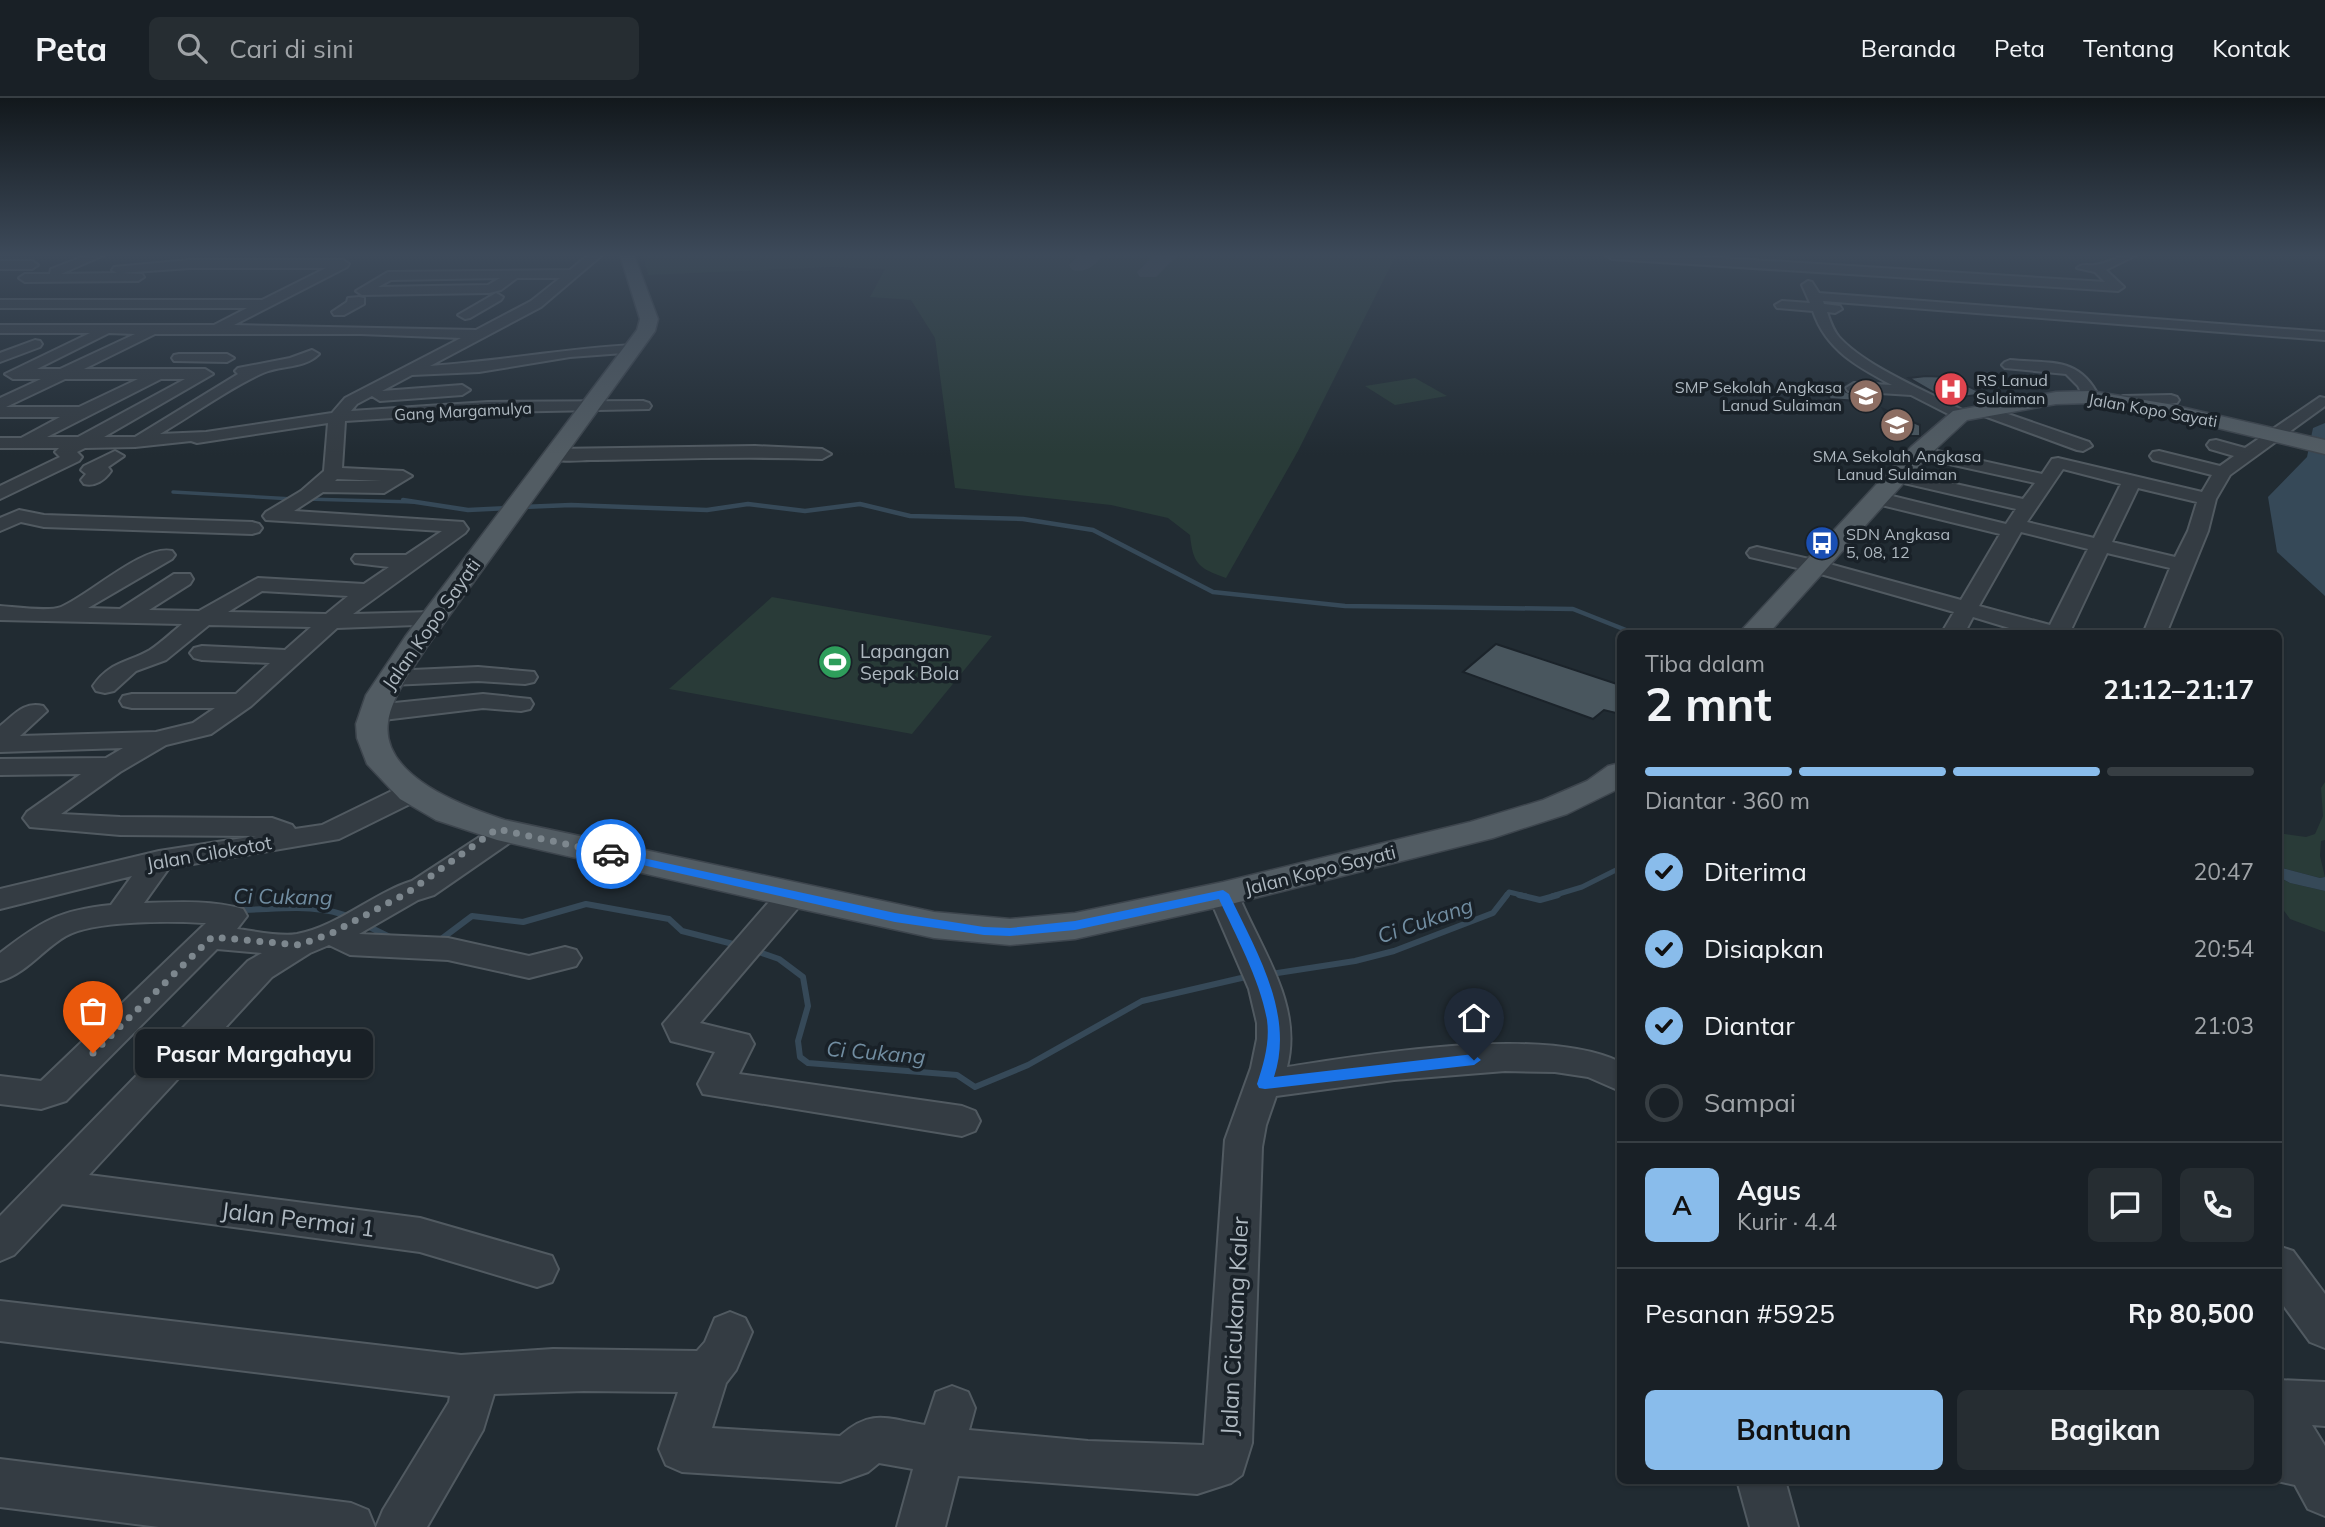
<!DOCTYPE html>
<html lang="id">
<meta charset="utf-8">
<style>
body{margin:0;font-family:Mulish,sans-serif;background:#262d32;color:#f1f3f6;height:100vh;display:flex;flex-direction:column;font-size:26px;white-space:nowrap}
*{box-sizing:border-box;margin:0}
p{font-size:23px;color:#9fa3a7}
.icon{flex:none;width:38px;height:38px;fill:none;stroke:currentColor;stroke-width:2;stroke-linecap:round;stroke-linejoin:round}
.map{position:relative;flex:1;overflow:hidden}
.sheet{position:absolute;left:1617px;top:532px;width:665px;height:854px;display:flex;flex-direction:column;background:#192026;border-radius:10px;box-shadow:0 2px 5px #0004,0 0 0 2px #373e43}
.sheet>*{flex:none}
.pin{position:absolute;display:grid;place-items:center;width:60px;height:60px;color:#fff;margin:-72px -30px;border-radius:50% 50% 50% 0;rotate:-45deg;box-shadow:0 0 7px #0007}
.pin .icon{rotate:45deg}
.courier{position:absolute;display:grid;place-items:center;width:70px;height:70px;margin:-35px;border:5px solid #1a73e8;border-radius:50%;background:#fff;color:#222;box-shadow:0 2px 9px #0007}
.bubble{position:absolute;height:49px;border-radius:10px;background:#192026;box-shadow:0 2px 5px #0004,0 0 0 2px #373e43;font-size:23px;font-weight:700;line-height:49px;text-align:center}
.headline em{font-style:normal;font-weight:700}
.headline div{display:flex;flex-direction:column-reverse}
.headline{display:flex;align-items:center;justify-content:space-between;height:119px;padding:0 28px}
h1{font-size:46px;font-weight:700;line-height:52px}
.bar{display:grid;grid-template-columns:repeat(4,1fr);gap:10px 7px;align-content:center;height:84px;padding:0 28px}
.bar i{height:9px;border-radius:5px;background:#373e43}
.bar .current{background:#89bceb}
.bar p{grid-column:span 4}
.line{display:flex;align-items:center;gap:18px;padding:0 28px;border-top:2px solid #373e43}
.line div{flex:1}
.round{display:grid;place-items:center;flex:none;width:74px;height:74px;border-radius:10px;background:#262d32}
ol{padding:0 28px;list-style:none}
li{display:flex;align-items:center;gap:21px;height:77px}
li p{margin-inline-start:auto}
li .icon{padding:7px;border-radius:50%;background:#89bceb;color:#111;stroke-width:4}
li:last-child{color:#9fa3a7}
li i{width:38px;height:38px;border:4px solid #373e43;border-radius:50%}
.primary-button{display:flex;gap:14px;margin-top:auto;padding:14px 28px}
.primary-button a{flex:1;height:80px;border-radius:10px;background:#89bceb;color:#111;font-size:28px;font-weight:700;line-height:80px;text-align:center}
.primary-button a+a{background:#262d32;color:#f1f3f6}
header{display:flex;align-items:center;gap:42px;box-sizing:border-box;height:98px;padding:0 35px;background:#192026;border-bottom:2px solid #373e43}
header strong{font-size:33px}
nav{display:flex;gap:38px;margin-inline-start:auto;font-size:24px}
.search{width:490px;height:63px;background:#262d32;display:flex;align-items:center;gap:18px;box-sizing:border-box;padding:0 24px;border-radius:10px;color:#9fa3a7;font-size:26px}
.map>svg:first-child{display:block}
</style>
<header>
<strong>Peta</strong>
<div class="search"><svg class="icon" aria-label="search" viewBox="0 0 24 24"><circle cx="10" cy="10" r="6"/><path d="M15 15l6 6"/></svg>Cari di sini</div>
<nav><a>Beranda</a><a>Peta</a><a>Tentang</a><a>Kontak</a></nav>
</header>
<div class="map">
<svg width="2325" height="1429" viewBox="0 0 2325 1429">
<rect width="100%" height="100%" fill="#212b32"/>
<g fill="#293b38">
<path d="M643 157H1396L1298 353 1226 480C1199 470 1193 467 1190 437L1168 420 1111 407 955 390 935 240 911 202 870 199 885 171 832 169 648 177Z"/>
<path d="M1415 280 1447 298 1395 307 1365 288Z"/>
<path d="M772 499 992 538 912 636 669 591Z"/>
<path d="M2325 684V742L2321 743 2320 758 2325 779 2320 780 2279 769 2278 735 2306 739 2315 736 2323 718 2321 690Z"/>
<path d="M2278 779 2290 785 2325 793V834L2290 821 2279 806 2282 792 2279 791Z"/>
</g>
<g fill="#364958">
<path d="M2325 325V498L2277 454 2268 399 2307 359 2313 330Z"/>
<path d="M2278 769 2320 780 2325 779V793L2290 785 2279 779Z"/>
</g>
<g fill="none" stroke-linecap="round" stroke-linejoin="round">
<g stroke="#364958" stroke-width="3.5">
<path d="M173 394 293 401"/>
<path d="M306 401 414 404"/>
</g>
<g stroke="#364958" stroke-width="4.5">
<path d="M403 402 468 412 509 410"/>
<path d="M522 409 571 407 707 412 748 406 805 413 860 406 910 418 1023 421 1093 432 1213 494 1345 508 1573 511 1636 536"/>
</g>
<g stroke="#364958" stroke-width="5">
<path d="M1506 798 1509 794 1526 798"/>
<path d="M1552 798 1582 789 1620 770"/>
</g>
<g stroke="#364958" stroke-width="6">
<path d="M1519 797 1540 802 1558 797"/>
<path d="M238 812C276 812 316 804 352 820"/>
<path d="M363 826 392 840"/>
<path d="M440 842 472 818 523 824 586 806 669 821 682 833 737 847"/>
<path d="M756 853 779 861 803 879 808 908 798 943 800 959 808 965 957 977 975 989 1028 967 1142 903 1250 878"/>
<path d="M1271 876 1355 863 1394 853 1493 815 1507 797"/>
</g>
<g fill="#3e4850" fill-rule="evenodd">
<path d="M1079 157H1103C1095 168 1086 175 1072 172L1069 167Z"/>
<path d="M1154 157H1178L1156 179H1140L1137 174Z"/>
</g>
</g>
<g fill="#49565e" stroke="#1b232a" stroke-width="2">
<path d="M1926 278 1948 279 1985 296 1945 301 1909 280Z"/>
<path d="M1820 283 1846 285 1843 289 1846 294 1854 296 1858 303 1830 301Z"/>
<path d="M1883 311 1920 327V338H1900Z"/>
<path d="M1496 546 1620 587V616L1604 612 1593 621 1463 574Z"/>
</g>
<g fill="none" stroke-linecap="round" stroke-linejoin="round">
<g stroke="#515a61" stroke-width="4">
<g id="minor">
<path d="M87 157H104L61 176 117 175 112 172 114 169 189 162H343L349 166 347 169 234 227 476 232 531 203 560 180H517L501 192 489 195 362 197 356 193 388 174 570 172 588 157H602L541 209 430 268C498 263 564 251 632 247L637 248 639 251 637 254 570 259 479 274 412 277 382 293 462 287 470 292 462 297 380 303 372 298 357 306 351 313 488 304 643 303 649 305 651 308 649 311 488 314 345 323 342 370 403 373 412 378 384 395 323 394 294 413 463 424 468 431 465 435 353 516 434 514 442 516 445 521 442 526 337 530 251 608 211 636 166 647 120 674 61 716 120 719 272 720 292 727 295 731 322 727 402 688 412 686 422 688 426 694 422 700 339 741 169 770 144 805C177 804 211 802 243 811L247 818 237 831C255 833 279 839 297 836 339 828 373 795 412 783L498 727 508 724 518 727 522 733 518 739 434 797 418 802 359 836 448 840 529 858 565 849 576 852 581 860 576 868 529 880 448 862 350 857 329 847 310 855 272 879 89 1077 420 1120 552 1158 558 1171 552 1184 537 1189 420 1154 62 1106 14 1157 0 1163V1118L248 863 262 855 217 851 66 1003 41 1011 0 1006V978L41 983 206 825C172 823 94 822 66 838 43 851 26 876 0 883V855C40 824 59 812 111 807L132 778 0 811V791L159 753 256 738 120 737 30 729 23 720 27 714 81 676 0 677V661L106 660 123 650 0 654V628C14 617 24 603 43 608L47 613 20 638 156 634 193 625 215 610H132L123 608 120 603 123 598 132 596H236L270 565 202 562 194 560 190 555 194 550 202 548 285 552 311 529 209 527 166 562 136 573 114 593 105 595 96 593 93 588C110 563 128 565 150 552 161 545 172 534 182 526L0 522V508C15 509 48 514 61 509 88 498 144 446 172 453L175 457 172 461 88 510 120 511 174 476H190L193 481 190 486 149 512 199 513 258 480 364 486 389 469 355 465 352 461 355 457H406L442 433 266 422 263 418 266 414 301 393 324 373 328 325 197 345 191 343 135 349 85 350 77 354 82 359 79 363 0 401V388L60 359 55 354 59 350H0V340H21L60 319H0V300L41 281H13L5 276 90 235H0V227H214L247 210H0V202H262L326 170H189L121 175 142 176 144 179 138 183 25 184 19 180 25 176H50L51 171ZM500 180 488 187 378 189 391 182ZM109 235 135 236 60 271H37ZM155 236H361L461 240 345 300 332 315 206 334 160 336C193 317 229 290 263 275 281 267 304 271 319 256L312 252 290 260 238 270 235 273 238 276 135 339H104L213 276 205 271H84ZM65 281H138L79 309H6ZM161 281H185L78 339H47ZM337 381 382 383H335ZM262 493 348 498 326 516 228 514Z"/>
<path d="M1606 157H1672L2105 184 2095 174 2077 170C2083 165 2086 168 2094 167 2109 166 2116 157 2136 157L2106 172 2124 189 2118 193 1612 161Z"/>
<path d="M0 163H32L38 167 32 171H0Z"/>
<path d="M1808 183 1812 184 1819 195 2325 234V242L1823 203 1824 206 1840 208 1842 211 1835 215 1827 214C1830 223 1833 232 1839 239 1866 269 1929 294 1966 314L1968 317 1966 320 1960 322 1911 297 1848 293 1846 290 1854 285 1892 287C1858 269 1826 252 1813 213L1777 210 1775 207 1782 203 1810 205 1802 187Z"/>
<path d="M496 195 503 199 501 202 470 220 465 221 458 217Z"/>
<path d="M359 199 364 200V206L344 217H334L332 214 347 204 348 200Z"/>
<path d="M35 242 40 243 42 246 40 249 0 264V255Z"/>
<path d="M179 256H227L234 260 227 264 174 263 172 260 174 257Z"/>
<path d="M2010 262C2050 266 2079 258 2099 299L2097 302H2085L2078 288 2066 276 2005 270 2002 267 2005 264Z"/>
<path d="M2171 297 2177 299 2179 302 2177 305 2123 308 2115 303 2123 298Z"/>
<path d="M2320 299 2325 300V308L2230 377 2216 401 2208 433 2166 536H2143L2170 470 2107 455 2069 536H2029L1973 519 1964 536H1941L1954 514 1810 473 1750 459 1747 455 1750 451 1757 449 1822 464 1961 502 2000 436 1869 404 1867 400 1876 394 2006 426 2016 411 1891 382 1888 378 1897 373 2023 401 2035 385 1913 358 1910 354 1913 350 1919 349 2042 376 2052 361 2058 360 2202 394 2212 377 2153 362 2150 358 2153 354 2159 353 2220 368 2234 358 2210 351 2207 347 2210 343 2216 342 2245 350ZM2063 371 2121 386 2094 440 2027 424ZM2138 390 2197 404 2188 433 2175 459 2112 444ZM2021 434 2088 451 2050 527 1979 508Z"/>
<path d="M1982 307 2089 344 2092 348 2083 353 2077 352 1976 315 1974 312 1976 309Z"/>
<path d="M755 348 822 351 831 356 822 361C745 358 668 361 591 362 579 362 554 366 545 356L554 351Z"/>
<path d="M115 353 124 358 108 369 111 373C105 382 95 389 84 386L81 382 86 376 81 372 84 368Z"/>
<path d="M19 412 44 417 252 424 259 426 262 430 259 434 252 436 44 429 21 424 0 433V420Z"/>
<path d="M478 569 534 574 537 579 534 584 525 586 478 583 391 587 382 585 379 580 382 575 391 573Z"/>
<path d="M483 596 530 601 533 606 530 611 521 613 483 610 375 623 366 620 362 615 366 610 375 607Z"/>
<path d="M1223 786 1234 789 1238 796C1261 852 1303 906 1287 969 1373 956 1543 927 1620 964V993L1588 979 1555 974 1505 973 1394 982 1276 998 1266 1027 1262 1049 1252 1345 1242 1377 1231 1385 1197 1396 958 1378 945 1429H897L913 1371 879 1365 868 1374 840 1384 682 1374 666 1367 659 1351 678 1294 584 1293 494 1296 483 1332 427 1429H376L383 1412 449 1304 450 1298 0 1243V1203L461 1257 553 1251 697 1253 705 1244 715 1220 730 1214 745 1220 752 1234 736 1272 726 1285 712 1330 840 1338C872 1310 887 1321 925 1327L936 1294 952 1288 968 1294 975 1310 969 1332 1088 1343 1204 1347 1225 1042 1251 970 1257 941V925L1249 891 1208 796 1212 789Z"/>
<path d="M792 787 803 790 807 797 803 804 700 925 749 937 754 946 739 976 962 1008 975 1013 980 1023 975 1033 962 1038 703 996 698 986 715 954 671 943 663 926 781 790Z"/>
<path d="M2278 1148 2293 1153 2325 1196V1250L2310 1244 2278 1200Z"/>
<path d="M2278 1282 2325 1284V1328L2312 1327 2325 1348V1418L2308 1411 2295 1387 2273 1382H2278Z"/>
<path d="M0 1361 351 1405 368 1412 375 1429H159L0 1409Z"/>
<path d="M1737 1382H1785L1798 1429H1750Z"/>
</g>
</g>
<g stroke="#3d454d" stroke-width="3">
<g id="major">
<path d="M620 157H634L658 221 655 233 428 547C413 571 393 595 388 624 380 679 466 709 505 722L934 814 1010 821 1075 815 1223 784 1470 724 1543 702 1587 683 1608 668 1620 665V690L1567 716 1493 740 1223 808 1075 841 1010 847 934 840 792 809 497 742 436 722 400 701 367 666 357 640 356 626 366 597 405 539 637 232 640 221Z"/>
<path d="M2091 293 2168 306 2325 342V356L2168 318 2091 305 2056 306 1967 322 1927 359 1768 536H1738L1911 349 1953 313 2056 294Z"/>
</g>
</g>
<use href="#minor" fill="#343c43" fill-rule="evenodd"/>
<use href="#major" fill="#525c63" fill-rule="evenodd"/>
</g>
<linearGradient id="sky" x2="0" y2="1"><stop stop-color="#12181c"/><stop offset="0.44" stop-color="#3d4a5a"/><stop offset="1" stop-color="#3d4a5a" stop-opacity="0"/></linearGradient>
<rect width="2325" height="357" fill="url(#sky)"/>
<path fill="#1a73e8" d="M611 753 895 815 984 829 1010 830 1075 823 1223 792 1229 796C1256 853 1295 916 1274 979L1474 956 1481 962 1474 967 1265 991 1259 990 1257 986C1264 965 1270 944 1267 922 1260 882 1236 838 1219 801L1075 832 1010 838 984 837 895 824 607 759 605 756Z"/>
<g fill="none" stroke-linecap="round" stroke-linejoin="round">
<path stroke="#7d878e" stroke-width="7" stroke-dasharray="0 12.6" d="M93 955 212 839 299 847 332 835 407 795 497 731 611 756"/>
</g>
<defs>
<g id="hospital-disc" transform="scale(1.75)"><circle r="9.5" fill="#e0444e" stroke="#192128"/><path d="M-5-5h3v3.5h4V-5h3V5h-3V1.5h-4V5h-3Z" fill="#fff"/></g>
<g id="school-disc" transform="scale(1.75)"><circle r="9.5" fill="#8d6e63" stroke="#192128"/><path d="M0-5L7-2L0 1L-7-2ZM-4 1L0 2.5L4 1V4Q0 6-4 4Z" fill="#fff"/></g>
<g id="bus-disc" transform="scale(1.75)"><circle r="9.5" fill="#1a4fb4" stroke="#192128"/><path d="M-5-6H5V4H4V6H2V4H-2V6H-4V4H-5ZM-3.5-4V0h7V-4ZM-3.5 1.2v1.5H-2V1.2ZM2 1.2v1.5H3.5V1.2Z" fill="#fff"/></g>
<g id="stadium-disc" transform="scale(1.75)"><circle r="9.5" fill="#2e9e5b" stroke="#192128"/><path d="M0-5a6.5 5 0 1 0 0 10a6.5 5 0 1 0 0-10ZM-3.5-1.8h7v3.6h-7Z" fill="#fff"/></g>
</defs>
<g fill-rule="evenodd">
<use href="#hospital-disc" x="1951" y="291"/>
<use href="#school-disc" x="1866" y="298"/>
<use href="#school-disc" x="1897" y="327"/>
<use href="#bus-disc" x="1822" y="445"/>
<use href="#stadium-disc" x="835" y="564"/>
</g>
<g text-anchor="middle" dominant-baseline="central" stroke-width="7" stroke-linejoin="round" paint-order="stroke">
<g font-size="16" fill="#aeb8c0" stroke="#192128" text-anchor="start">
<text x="1976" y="282">RS Lanud<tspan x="1976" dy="18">Sulaiman</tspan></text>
<text x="1842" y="289" text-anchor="end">SMP Sekolah Angkasa<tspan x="1842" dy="18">Lanud Sulaiman</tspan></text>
<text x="1897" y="358" text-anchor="middle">SMA Sekolah Angkasa<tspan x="1897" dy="18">Lanud Sulaiman</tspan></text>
<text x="1846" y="436">SDN Angkasa<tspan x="1846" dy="18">5, 08, 12</tspan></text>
</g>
<g font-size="16" fill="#aeb8c0" stroke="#192128">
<text transform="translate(2153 312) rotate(10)">Jalan Kopo Sayati</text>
<text transform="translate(463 313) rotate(-3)">Gang Margamulya</text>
</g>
<g font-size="19" fill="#aeb8c0" stroke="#192128">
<text transform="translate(431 526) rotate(-55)">Jalan Kopo Sayati</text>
<text transform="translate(209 755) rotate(-10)">Jalan Cilokotot</text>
<text transform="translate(1320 772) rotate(-14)">Jalan Kopo Sayati</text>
</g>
<g font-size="19" fill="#aeb8c0" stroke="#192128" text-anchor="start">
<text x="860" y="553">Lapangan<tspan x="860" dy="22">Sepak Bola</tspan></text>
</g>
<g font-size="21" font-style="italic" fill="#718da1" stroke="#192128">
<text transform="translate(283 798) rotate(1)">Ci Cukang</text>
<text transform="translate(1425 822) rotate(-19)">Ci Cukang</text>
<text transform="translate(876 954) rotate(5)">Ci Cukang</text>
</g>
<g font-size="23" fill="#aeb8c0" stroke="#192128">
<text transform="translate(298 1121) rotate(7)">Jalan Permai 1</text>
<text transform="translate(1234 1228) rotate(-87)">Jalan Cicukang Kaler</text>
</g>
</g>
</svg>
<div class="pin" style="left:93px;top:955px;background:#ea580c"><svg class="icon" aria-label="bag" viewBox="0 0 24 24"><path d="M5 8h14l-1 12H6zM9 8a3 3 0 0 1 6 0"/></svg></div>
<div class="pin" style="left:1474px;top:962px;background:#1f2937"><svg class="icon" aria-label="home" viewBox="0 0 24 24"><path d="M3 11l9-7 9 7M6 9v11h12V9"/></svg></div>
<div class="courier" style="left:611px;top:756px"><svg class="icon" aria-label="car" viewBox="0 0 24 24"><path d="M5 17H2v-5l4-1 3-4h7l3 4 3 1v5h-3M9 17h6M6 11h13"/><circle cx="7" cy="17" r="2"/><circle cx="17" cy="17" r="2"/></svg></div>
<div class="bubble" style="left:135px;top:931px;width:238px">Pasar Margahayu</div>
<section class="sheet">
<div class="headline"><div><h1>2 mnt</h1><p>Tiba dalam</p></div><em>21:12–21:17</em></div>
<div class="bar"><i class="current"></i><i class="current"></i><i class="current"></i><i></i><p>Diantar · 360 m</p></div>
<ol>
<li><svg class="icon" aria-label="check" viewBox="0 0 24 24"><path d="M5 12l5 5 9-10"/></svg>Diterima<p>20:47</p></li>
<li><svg class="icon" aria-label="check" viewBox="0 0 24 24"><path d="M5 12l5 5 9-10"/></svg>Disiapkan<p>20:54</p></li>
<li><svg class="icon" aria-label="check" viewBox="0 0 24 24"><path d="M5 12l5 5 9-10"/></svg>Diantar<p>21:03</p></li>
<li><i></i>Sampai</li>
</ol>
<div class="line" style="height:126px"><b class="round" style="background:#89bceb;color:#111">A</b><div><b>Agus</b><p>Kurir · 4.4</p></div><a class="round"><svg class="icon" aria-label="chat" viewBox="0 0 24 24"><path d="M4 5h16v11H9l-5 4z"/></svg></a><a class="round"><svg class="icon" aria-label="phone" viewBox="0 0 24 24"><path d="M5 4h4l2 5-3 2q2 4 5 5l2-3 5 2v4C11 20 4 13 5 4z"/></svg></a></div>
<div class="line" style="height:91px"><div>Pesanan #5925</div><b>Rp 80,500</b></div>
<div class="primary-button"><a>Bantuan</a><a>Bagikan</a></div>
</section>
</div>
